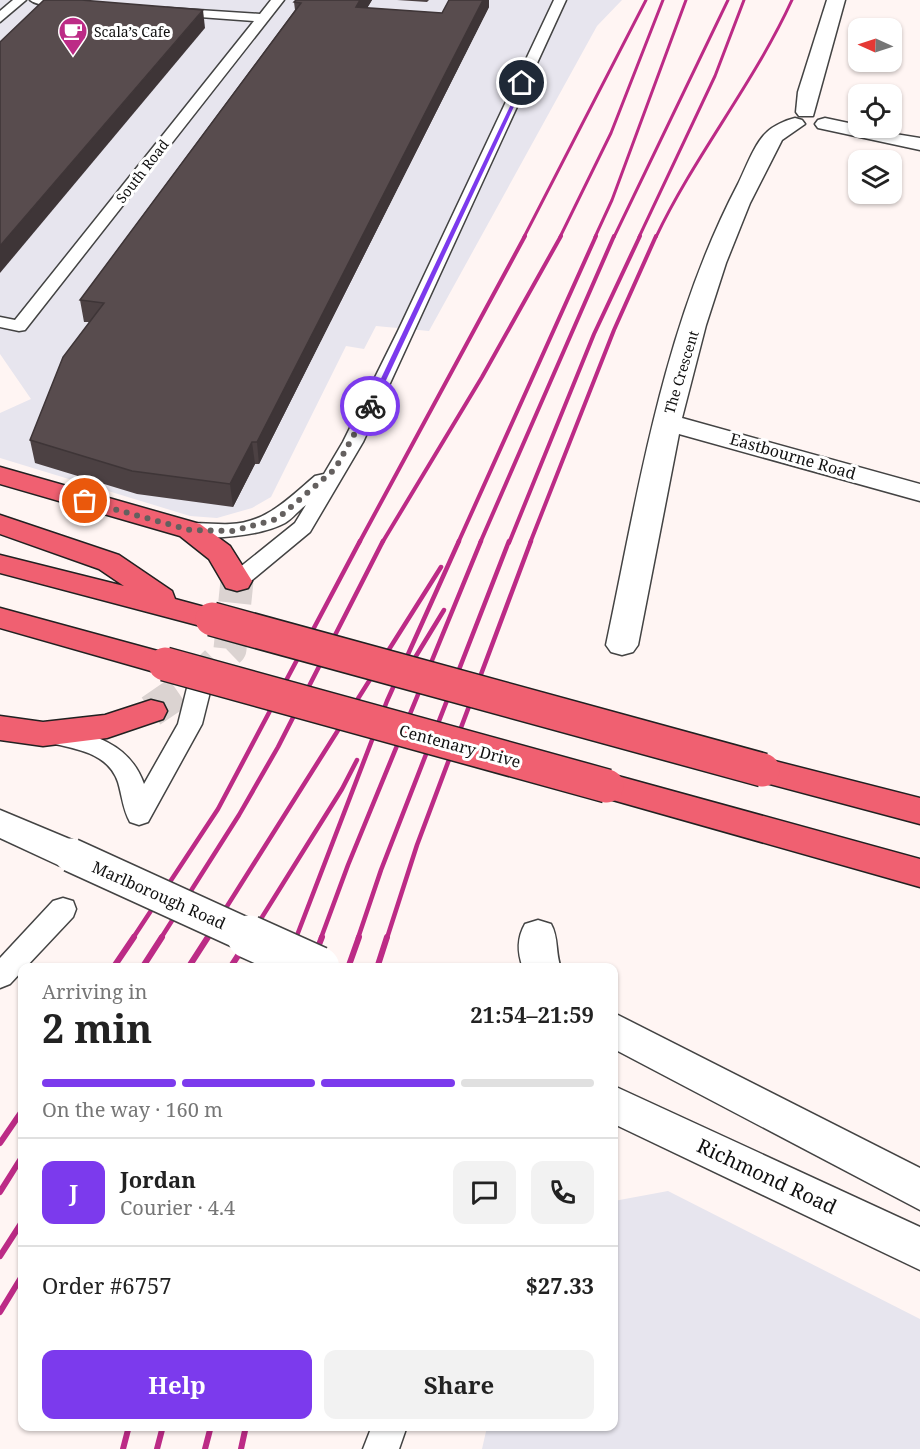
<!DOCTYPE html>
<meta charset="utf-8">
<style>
body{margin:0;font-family:"Noto Serif",serif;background:#f2f2f2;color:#222;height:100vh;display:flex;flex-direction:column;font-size:22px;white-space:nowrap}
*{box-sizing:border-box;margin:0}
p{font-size:20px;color:#767676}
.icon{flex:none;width:33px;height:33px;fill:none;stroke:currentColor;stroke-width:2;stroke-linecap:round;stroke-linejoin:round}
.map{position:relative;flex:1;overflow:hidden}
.panel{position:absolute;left:18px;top:963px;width:600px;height:468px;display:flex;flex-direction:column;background:#fff;border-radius:12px;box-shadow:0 2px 4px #0004}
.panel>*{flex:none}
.needle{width:39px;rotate:273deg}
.controls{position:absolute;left:848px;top:18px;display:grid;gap:12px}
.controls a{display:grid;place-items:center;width:54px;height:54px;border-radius:12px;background:#fff;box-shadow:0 2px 4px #0004;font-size:30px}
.pin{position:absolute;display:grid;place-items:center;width:51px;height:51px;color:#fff;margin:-26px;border:3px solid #fff;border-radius:50%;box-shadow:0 2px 6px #0007}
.courier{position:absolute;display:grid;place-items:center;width:60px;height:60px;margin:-30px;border:4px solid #7c3aed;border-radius:50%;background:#fff;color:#222;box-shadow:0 2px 8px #0007}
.headline em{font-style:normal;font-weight:700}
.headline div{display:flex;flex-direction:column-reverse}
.headline{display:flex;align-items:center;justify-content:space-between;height:102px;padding:0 24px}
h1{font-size:39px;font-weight:700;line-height:45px}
.bar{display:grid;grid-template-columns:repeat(4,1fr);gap:9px 6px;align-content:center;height:72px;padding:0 24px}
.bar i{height:8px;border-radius:4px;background:#e0e0e0}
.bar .selected{background:#7c3aed}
.bar p{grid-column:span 4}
.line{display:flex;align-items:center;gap:15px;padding:0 24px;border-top:2px solid #e0e0e0}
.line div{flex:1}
.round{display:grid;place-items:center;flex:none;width:63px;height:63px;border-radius:12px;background:#f2f2f2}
.action{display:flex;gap:12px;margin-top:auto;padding:12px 24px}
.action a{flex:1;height:69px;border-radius:12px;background:#7c3aed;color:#fff;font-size:24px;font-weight:700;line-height:69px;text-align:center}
.action a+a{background:#f2f2f2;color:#222}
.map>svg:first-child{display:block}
</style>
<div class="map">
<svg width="920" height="1449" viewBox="0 0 920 1449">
<rect width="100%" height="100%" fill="#fff5f3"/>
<g fill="#e7e5ee">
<path d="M0 0H622L597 26 429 331 376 326 364 349 346 346 271 497 252 508 217 518 190 516 0 458V413L31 399 0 354Z"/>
<path d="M668 1191 920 1319V1449H482L487 1427 614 1426V1201Z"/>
</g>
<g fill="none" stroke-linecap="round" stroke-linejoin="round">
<path stroke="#dbd3d1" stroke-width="33" stroke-dasharray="33 16" stroke-linecap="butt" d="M151 711 202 676 230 649 237 581"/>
<g stroke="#434343" stroke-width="3">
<g id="lane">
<path d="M13 0H26L0 22V11Z"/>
<path d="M30 0H78L81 3C73 10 38 7 30 0Z"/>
<path d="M271 0H284L25 330 19 331 0 327V317L15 320 254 21 172 15 167 14V8L260 14Z"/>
<path d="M554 0H566L363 442 310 532 245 586H229L226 581 229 576 295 523 306 505C299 510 292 519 285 523 261 536 208 541 183 535L180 530 183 525C198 521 214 525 230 524 266 523 289 498 315 476L324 474 343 442 398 331Z"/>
<path d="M202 668 210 670 214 676 202 724 148 822 139 825 130 822C123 810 122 795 118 782 107 750 71 749 43 741L40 735 43 729 52 726C92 734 129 742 144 784L178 724 190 676 194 670Z"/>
<path d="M63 898 73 901 76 909 73 917 10 984 0 988V958L53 901Z"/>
<path d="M372 1426H407L399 1449H363Z"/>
</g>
</g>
<g stroke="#434343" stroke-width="3">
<g id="street">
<path d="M827 0H845L813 116H799L796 112 798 92Z"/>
<path d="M795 118 802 120 805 124 782 140 750 203 726 263 706 325 682 418 920 484V501L679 434 638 645 633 652 622 655 611 652 606 645C639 489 663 327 738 184 746 168 754 144 767 132 773 126 786 120 795 118Z"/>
<path d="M825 118 858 125V128L920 138V150L818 128 815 124 818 120Z"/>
<path d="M0 810 84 845 89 855 84 865 71 869 58 865 0 838Z"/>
<path d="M538 920 551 924C559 938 555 953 561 968H523C517 952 517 938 525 924Z"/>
<path d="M614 1013 920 1168V1210L614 1049Z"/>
<path d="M614 1086 920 1227V1270L614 1124Z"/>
</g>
</g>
<g stroke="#212121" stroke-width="3">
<g id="highway">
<path d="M0 467 200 524 230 546 252 581 248 588 237 591 226 588 209 559 180 536 0 484Z"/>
<path d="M0 515 119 555 172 591 175 599 223 612 227 619 223 626 212 629 0 573V555L124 586 99 569 0 534Z"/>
<path d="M0 608 176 656 181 664 176 672 165 675 0 628Z"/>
<path d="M151 700 163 703 167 711 163 719 107 738 43 746 0 740V716L43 722 105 715Z"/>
<path d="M763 758 920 798V824L751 779 746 770 751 761Z"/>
<path d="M607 773 920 859V887L595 795 590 786 595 777Z"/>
</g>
</g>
<use href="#lane" fill="#fff" fill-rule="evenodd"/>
<use href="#street" fill="#fff" fill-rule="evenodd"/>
<use href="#highway" fill="#f06071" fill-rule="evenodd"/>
<g stroke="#bc2b86" stroke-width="3">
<path d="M524 237 646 0"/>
<path d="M560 237 611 133 663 0"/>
<path d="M595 237 612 200 686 0"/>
<path d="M614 237 728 0"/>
<path d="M639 237 715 76 744 0"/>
<path d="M656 237C695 155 754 83 792 0"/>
</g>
<g stroke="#bc2b86" stroke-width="4">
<path d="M359 543 525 236"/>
<path d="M382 543 482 377 561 236"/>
<path d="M458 543 596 236"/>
<path d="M480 543 614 236"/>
<path d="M509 543 594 334 640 236"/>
<path d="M530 543 614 330 656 236"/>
</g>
<g stroke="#bc2b86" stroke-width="4.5">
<path d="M413 661 444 610"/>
<path d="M133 938 218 809 360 541"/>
<path d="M161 938 239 815 278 747 383 541"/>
<path d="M207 938 441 567"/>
<path d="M249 938 342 789 357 760"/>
<path d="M296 938 387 701 459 541"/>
<path d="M321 938 348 865 481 541"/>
<path d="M358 938 381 870 509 541"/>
<path d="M387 938 417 845 531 541"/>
</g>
<g stroke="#bc2b86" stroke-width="6">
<path d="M113 968 134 937"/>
<path d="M142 968 162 937"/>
<path d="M188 968 208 937"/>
<path d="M230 968 250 937"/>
<path d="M285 968 297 937"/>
<path d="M310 968 322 937"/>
<path d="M348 968 359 937"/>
<path d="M377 968 387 937"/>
<path d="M0 1143 22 1111"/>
<path d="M0 1192 22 1157"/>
<path d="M0 1256 22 1222"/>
<path d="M0 1312 22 1276"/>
<path d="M123 1449 129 1426"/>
<path d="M157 1449 163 1426"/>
<path d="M205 1449 211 1426"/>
<path d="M241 1449 246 1426"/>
</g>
<g stroke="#434343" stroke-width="36" stroke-linecap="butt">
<path id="street-bridge-far1" d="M71 855 253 938"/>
</g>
<g stroke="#434343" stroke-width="46" stroke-linecap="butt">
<path id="street-bridge" d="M249 937 318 968"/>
</g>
<g stroke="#212121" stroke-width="36" stroke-linecap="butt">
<g id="highway-bridge">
<path d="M212 619 763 770"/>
<path d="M165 664 607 786"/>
</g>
</g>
<use href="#street-bridge-far1" stroke="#fff" stroke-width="33"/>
<use href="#street-bridge" stroke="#fff" stroke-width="43"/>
<use href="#highway-bridge" stroke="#f06071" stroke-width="33"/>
</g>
<g fill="#4c4143">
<path d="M296 0H372L367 8 442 13 489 7 259 464H255L233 507 137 494 35 463 30 440 89 322H84L80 300 295 10 294 2Z"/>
<path d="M397 0H429L427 2Z"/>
</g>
<g fill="#3e3537">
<path d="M360 0H372L357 25 356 7Z"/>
<path d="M483 0H489V7L259 464 257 442Z"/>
<path d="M203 10 205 28 0 273V246Z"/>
<path d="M252 442 255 464 233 507 230 484Z"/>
</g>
<g fill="#584c4e" stroke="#3e3537" stroke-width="1.5">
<path d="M44 0H81L203 10 0 246V42Z"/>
<path d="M296 0H360L356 7 442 13 449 0H483L257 442H252L230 484 132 471 30 440 63 357 104 303 80 300 301 3 294 2Z"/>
</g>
<path fill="#7c3aed" d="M522 81 525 83 374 406 367 408Z"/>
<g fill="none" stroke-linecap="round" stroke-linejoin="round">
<path stroke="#64605f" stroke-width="6" stroke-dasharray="0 10.8" d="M85 501 190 530 233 531 277 519 335 469 370 406"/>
</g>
<defs>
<g id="cafe-pin" transform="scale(1.5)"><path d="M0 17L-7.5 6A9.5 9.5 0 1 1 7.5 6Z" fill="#bc2b86" stroke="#fff"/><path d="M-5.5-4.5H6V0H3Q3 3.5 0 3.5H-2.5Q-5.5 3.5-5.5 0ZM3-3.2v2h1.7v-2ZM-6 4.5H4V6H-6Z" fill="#fff"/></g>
</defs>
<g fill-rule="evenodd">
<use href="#cafe-pin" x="73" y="31"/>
</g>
<g text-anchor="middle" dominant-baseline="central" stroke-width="6" stroke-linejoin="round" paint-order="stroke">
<g font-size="14" fill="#101010" stroke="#fff" text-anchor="start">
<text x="94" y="31">Scala’s Cafe</text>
</g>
<g font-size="14" fill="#101010" stroke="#fff">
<text transform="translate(142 171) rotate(-52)">South Road</text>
<text transform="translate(681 372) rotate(-73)">The Crescent</text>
</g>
<g font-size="16" fill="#101010" stroke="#fff">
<text transform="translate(793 456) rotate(16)">Eastbourne Road</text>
<text transform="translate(460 746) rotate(15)">Centenary Drive</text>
<text transform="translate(159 895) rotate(24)">Marlborough Road</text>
</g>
<g font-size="20" fill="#101010" stroke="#fff">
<text transform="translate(767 1176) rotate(25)">Richmond Road</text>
</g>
</g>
</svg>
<div class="controls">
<a><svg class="needle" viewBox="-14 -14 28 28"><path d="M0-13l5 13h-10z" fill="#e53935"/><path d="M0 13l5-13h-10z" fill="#767676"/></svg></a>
<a><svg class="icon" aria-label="locate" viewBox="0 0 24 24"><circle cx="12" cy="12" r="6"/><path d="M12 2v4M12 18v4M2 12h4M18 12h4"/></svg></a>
<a><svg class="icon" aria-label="layers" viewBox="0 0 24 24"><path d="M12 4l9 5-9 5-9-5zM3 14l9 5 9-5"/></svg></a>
</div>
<div class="pin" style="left:85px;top:501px;background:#ea580c"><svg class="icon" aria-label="bag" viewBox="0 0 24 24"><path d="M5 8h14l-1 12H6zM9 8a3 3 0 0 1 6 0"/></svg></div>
<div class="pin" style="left:522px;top:83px;background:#1f2937"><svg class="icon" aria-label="home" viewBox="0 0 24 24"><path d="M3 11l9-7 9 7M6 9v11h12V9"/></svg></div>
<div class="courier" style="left:370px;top:406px"><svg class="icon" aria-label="bike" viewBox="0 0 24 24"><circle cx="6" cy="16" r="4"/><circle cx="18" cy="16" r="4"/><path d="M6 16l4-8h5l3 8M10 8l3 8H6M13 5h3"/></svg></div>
<section class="panel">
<div class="headline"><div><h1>2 min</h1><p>Arriving in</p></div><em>21:54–21:59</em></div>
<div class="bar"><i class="selected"></i><i class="selected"></i><i class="selected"></i><i></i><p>On the way · 160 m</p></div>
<div class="line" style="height:108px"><b class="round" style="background:#7c3aed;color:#fff">J</b><div><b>Jordan</b><p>Courier · 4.4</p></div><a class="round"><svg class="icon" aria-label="chat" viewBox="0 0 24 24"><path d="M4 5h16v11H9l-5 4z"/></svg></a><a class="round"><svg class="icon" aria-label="phone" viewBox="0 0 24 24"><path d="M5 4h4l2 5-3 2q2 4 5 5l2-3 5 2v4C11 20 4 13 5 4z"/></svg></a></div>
<div class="line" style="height:78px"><div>Order #6757</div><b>$27.33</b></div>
<div class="action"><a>Help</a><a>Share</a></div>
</section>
</div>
